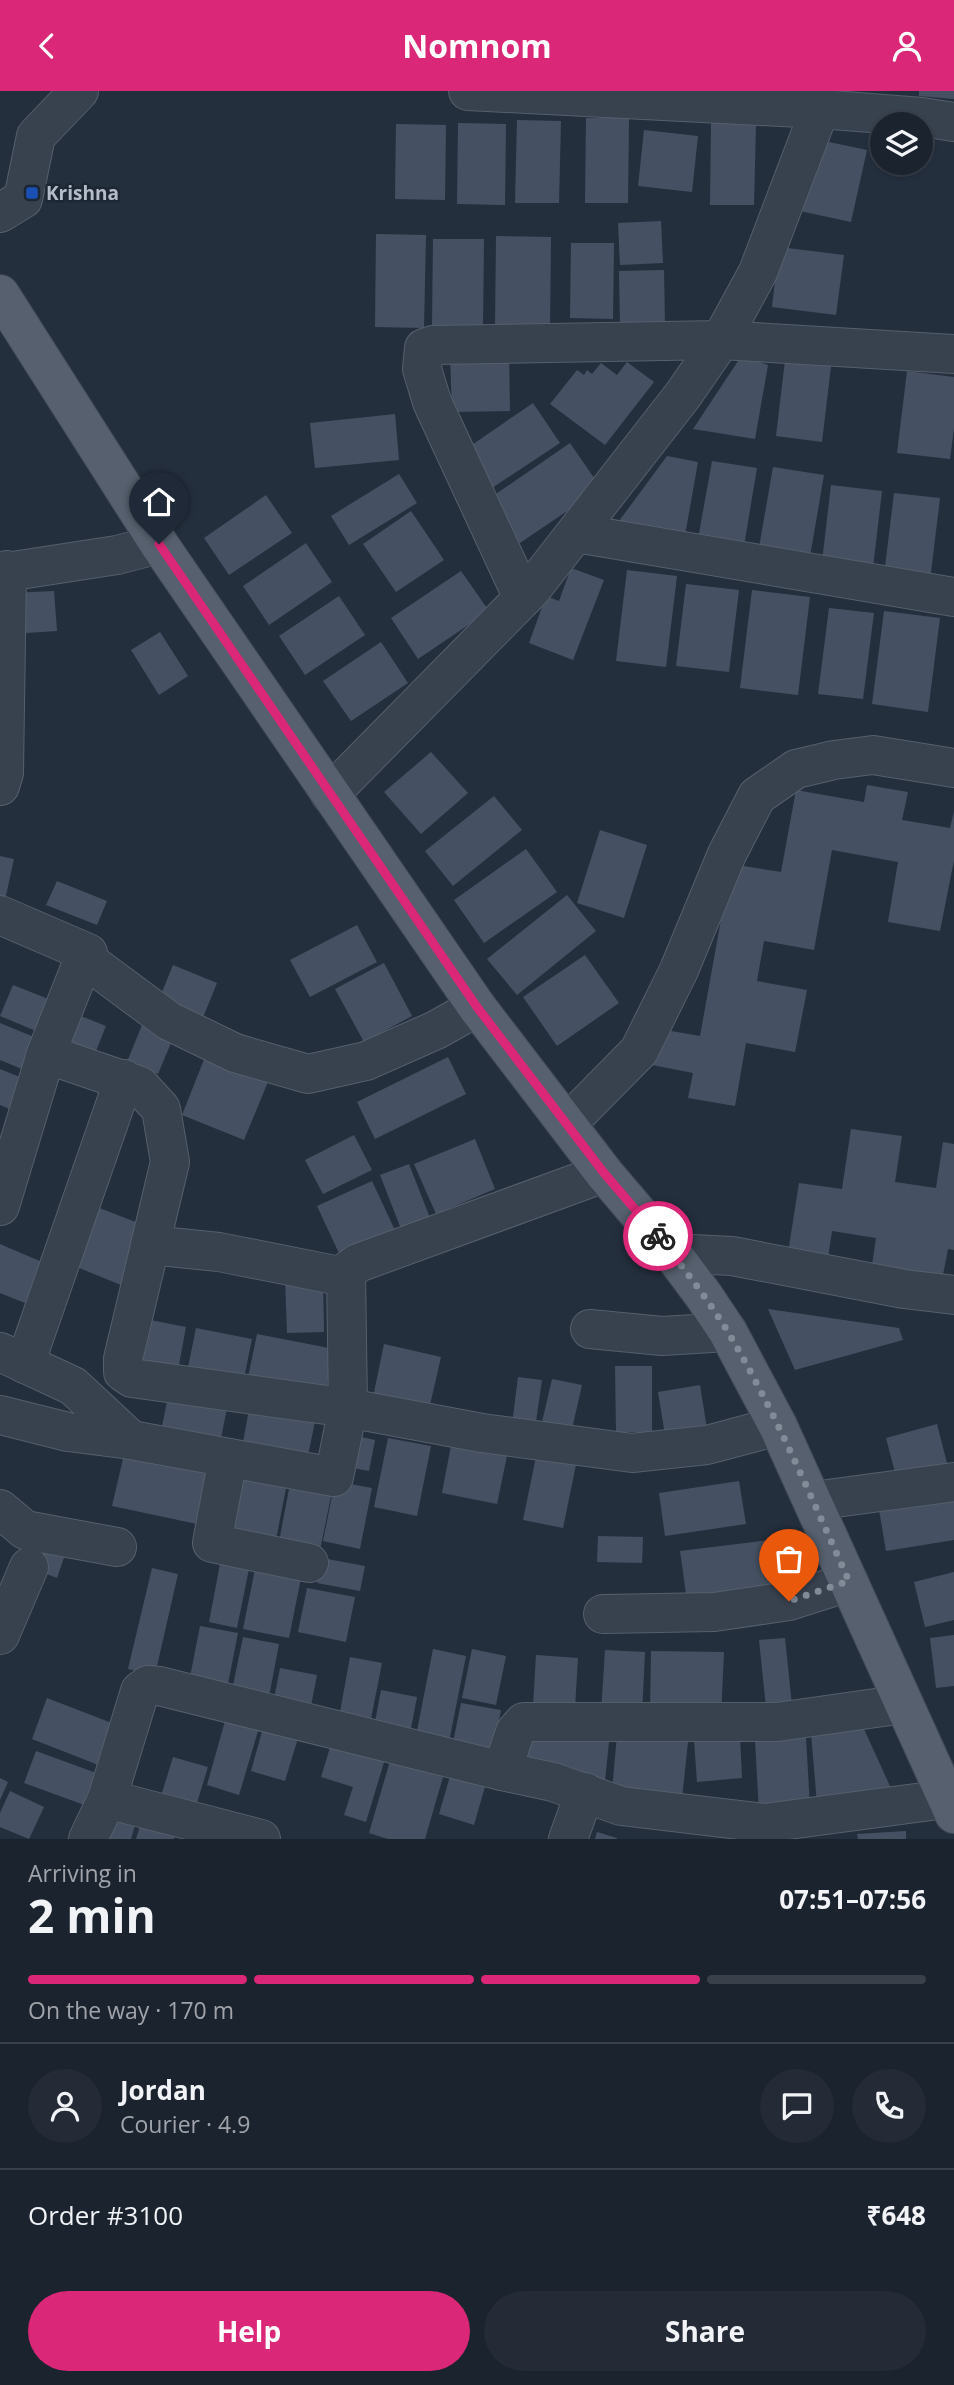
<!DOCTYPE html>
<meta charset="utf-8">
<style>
body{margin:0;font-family:"Open Sans",sans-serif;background:#242b36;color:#f1f3f6;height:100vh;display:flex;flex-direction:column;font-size:26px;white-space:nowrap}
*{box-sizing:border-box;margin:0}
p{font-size:23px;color:#a0a4aa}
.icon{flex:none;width:38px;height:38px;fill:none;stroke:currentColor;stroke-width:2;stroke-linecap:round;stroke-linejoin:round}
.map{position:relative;height:1748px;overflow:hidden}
.sheet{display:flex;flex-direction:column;background:#1b232e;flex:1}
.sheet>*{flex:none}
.tools{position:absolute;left:870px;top:21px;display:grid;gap:14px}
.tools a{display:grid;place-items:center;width:63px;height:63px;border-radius:50%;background:#1b232e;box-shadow:0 2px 5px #0004,0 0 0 2px #39404a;font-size:35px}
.pin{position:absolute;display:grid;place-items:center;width:60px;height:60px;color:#fff;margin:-72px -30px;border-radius:50% 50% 50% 0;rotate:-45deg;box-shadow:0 0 7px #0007}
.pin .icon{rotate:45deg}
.courier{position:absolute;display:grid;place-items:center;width:70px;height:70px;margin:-35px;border:5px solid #db2777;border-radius:50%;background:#fff;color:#222;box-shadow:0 2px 9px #0007}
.overview em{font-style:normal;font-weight:700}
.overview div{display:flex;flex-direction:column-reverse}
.overview{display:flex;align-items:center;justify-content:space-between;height:119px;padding:0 28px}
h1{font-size:46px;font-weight:700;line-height:52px}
.bar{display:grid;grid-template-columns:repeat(4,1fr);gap:10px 7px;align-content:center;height:84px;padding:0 28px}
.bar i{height:9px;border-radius:5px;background:#39404a}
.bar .current{background:#db2777}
.bar p{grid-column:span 4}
.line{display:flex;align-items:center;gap:18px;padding:0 28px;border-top:2px solid #39404a}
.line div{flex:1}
.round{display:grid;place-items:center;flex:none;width:74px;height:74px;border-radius:37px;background:#242b36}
.action{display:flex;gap:14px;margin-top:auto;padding:14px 28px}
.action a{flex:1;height:80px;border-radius:42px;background:#db2777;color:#fff;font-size:28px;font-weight:700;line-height:80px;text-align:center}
.action a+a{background:#242b36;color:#f1f3f6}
header{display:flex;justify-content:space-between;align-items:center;height:91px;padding:0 28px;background:#db2777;color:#fff;font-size:32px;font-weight:700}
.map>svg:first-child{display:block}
</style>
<header><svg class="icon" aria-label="back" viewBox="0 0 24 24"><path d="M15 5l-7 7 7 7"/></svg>Nomnom<svg class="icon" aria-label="person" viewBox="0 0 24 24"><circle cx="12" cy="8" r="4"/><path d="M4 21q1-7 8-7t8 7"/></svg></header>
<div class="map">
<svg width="954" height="1748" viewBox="0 0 954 1748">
<rect width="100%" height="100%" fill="#242f3e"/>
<g fill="#455162">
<path d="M919 0H954V8L919 5Z"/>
<path d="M586 27H629L628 112H585Z"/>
<path d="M517 29 561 30 559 112H515Z"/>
<path d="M711 31 756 32 754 114H710Z"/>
<path d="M458 32 506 33 505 114 457 113Z"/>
<path d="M396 33 446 34 445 109 395 108Z"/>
<path d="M644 39 698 45 692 101 638 95Z"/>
<path d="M815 48 867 59 851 131 800 120Z"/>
<path d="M661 130 663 172 620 174 618 132Z"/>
<path d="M376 143 426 144 424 237 375 236Z"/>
<path d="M496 145 551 146 550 239 495 238Z"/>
<path d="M433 148H484L483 235 432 234Z"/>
<path d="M571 152H614L613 228 570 227Z"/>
<path d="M779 156 844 164 836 224 772 216Z"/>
<path d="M664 179 665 234H620L619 180Z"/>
<path d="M786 261 832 267 822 351 776 345Z"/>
<path d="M509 263 510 320 452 321 450 264Z"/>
<path d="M742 264 768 274 755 348 693 338Z"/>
<path d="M627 271 654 291 605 354 550 313 577 279 584 284 587 279 592 283 601 272 617 284Z"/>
<path d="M907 280 954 286V337L950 368 897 362Z"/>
<path d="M533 312 560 352 486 401 460 362Z"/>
<path d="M395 323 399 369 315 377 310 332Z"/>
<path d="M570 352 601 397 520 452 490 407Z"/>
<path d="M667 365 698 371 684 450 619 430Z"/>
<path d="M712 370 757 377 744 455 698 448Z"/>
<path d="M773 376 824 384 808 477 757 468Z"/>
<path d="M399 383 417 412 349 454 331 425Z"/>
<path d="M831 394 882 400 872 485 821 479Z"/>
<path d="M894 402 940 407 930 490 884 484Z"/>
<path d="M266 404 292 442 229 484 204 447Z"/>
<path d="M411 420 444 469 396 501 363 453Z"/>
<path d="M306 452 332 491 269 534 243 495Z"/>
<path d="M571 477 604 489 573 569 529 552 546 505 559 510Z"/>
<path d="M627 479 677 485 666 576 616 570Z"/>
<path d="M461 480 489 520 418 568 391 527Z"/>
<path d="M686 493 739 499 729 581 676 575Z"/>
<path d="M752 499 810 506 798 604 740 597Z"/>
<path d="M54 500 57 540 11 543 10 502Z"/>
<path d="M339 505 365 544 305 584 279 545Z"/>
<path d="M829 517 874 522 863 608 818 603Z"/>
<path d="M884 520 940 527 928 621 872 613Z"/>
<path d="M160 541 188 585 159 604 131 559Z"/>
<path d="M381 551 408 592 351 630 323 590Z"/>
<path d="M431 661 468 702 421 743 384 701Z"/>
<path d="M867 694 908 701 902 729 950 737 954 720V769L940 840 888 831 898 771 832 759 814 859 764 850 757 890 807 899 795 961 746 952 735 1015 688 1007 693 982 647 973 654 937 700 945 731 773 781 781 796 699 864 711Z"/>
<path d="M494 705 522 739 453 795 425 760Z"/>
<path d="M600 739 647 754 624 827 577 812Z"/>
<path d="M526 758 557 801 484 852 454 809Z"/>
<path d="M0 765 14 768 5 809 0 808Z"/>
<path d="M57 790 107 810 97 834 46 814Z"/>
<path d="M567 804 596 840 517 904 487 868Z"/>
<path d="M357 834 377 871 310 906 290 869Z"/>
<path d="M585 864 619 912 557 955 523 906Z"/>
<path d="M384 872 412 925 364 951 335 898Z"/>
<path d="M173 874 217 892 202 929 158 911Z"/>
<path d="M13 894 61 913 48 945 0 925Z"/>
<path d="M66 919 106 935 90 975 49 959Z"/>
<path d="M0 932 46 951 34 983 0 969Z"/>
<path d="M142 934 173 947 158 983 127 971Z"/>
<path d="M207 961 270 986 244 1049 182 1024Z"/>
<path d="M448 966 466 1003 375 1048 357 1011Z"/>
<path d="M0 978 37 993 24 1024 0 1014Z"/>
<path d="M851 1038 902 1045 895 1091 936 1097 943 1051 954 1053V1159L948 1158 943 1184 872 1174 876 1147 832 1140 828 1167 788 1162 799 1092 842 1098Z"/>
<path d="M354 1044 372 1079 323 1103 305 1069Z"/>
<path d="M475 1048 495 1098 436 1123 414 1073Z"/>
<path d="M409 1073 432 1132 403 1143 380 1084Z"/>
<path d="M372 1090 399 1148 344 1173 317 1115Z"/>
<path d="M89 1113 146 1135 121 1194 67 1172Z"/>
<path d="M0 1153 42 1171 25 1212 0 1202Z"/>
<path d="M323 1187 324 1241 287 1242 285 1188Z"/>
<path d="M768 1218 899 1237 903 1249 795 1279Z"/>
<path d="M140 1227 186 1236 176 1290 129 1281Z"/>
<path d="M196 1237 252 1248 242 1297 186 1286Z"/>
<path d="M257 1243 334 1258 325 1306 247 1291Z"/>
<path d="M384 1253 441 1266 428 1323 372 1311Z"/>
<path d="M615 1275H652V1341H616Z"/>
<path d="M518 1286 542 1289 535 1337 512 1333Z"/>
<path d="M552 1288 582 1294 572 1338 542 1331Z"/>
<path d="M700 1294 707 1338 665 1344 658 1301Z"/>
<path d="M169 1301 228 1312 218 1362 159 1350Z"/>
<path d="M250 1313 316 1326 306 1374 241 1362Z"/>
<path d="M937 1333 948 1376 897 1389 886 1347Z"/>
<path d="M348 1343 375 1349 369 1380 342 1375Z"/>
<path d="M388 1347 431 1355 417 1425 374 1416Z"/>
<path d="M452 1349 508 1360 497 1413 442 1402Z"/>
<path d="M125 1359 223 1379 211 1436 112 1415Z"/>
<path d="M537 1361 577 1369 563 1437 523 1429Z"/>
<path d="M229 1386 286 1397 274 1459 217 1448Z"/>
<path d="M335 1390 372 1397 360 1458 323 1450Z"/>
<path d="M739 1390 746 1433 665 1445 659 1402Z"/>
<path d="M289 1398 331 1405 318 1469 277 1461Z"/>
<path d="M954 1401V1449L886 1460 878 1413Z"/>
<path d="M598 1445 643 1446 642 1472 597 1471Z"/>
<path d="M42 1446 68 1455 57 1487 31 1477Z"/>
<path d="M770 1449 777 1498 687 1510 680 1460Z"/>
<path d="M223 1457 252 1463 237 1537 209 1531Z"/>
<path d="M322 1467 365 1475 360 1500 317 1492Z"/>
<path d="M257 1468 303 1477 289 1547 243 1538Z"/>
<path d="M152 1477 178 1483 155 1584 128 1578Z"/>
<path d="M954 1481V1529L925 1536 914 1491Z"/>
<path d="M307 1497 355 1506 346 1551 298 1541Z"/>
<path d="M200 1535 238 1542 226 1603 188 1596Z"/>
<path d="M954 1544V1595L936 1597 930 1547Z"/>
<path d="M243 1546 279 1553 268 1611 231 1604Z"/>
<path d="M785 1547 793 1624 767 1626 759 1549Z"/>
<path d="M433 1558 466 1565 448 1656 415 1650Z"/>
<path d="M472 1558 506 1565 496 1614 462 1607Z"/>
<path d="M605 1559 645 1561 642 1624 601 1622Z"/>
<path d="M651 1560 724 1561 721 1627 650 1625Z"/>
<path d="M536 1564 578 1567 575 1617 533 1615Z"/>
<path d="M350 1566 382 1572 369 1638 338 1632Z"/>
<path d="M280 1577 317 1584 309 1625 272 1618Z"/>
<path d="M381 1599 417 1606 408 1653 372 1647Z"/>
<path d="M47 1607 117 1634 101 1675 32 1648Z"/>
<path d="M461 1612 501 1619 491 1668 451 1661Z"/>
<path d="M225 1630 258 1640 239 1704 207 1694Z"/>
<path d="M263 1637 298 1647 285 1690 251 1680Z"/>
<path d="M864 1638 894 1704 817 1713 811 1642Z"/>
<path d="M523 1641 609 1651 605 1690 519 1680Z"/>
<path d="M617 1644 688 1651 681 1717 611 1710Z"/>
<path d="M740 1646 742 1687 697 1691 694 1649Z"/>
<path d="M806 1646 810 1717 759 1721 755 1649Z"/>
<path d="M331 1653 385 1668 366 1731 344 1724 353 1696 321 1686Z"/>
<path d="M36 1660 99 1683 87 1715 24 1692Z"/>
<path d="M173 1666 208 1676 193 1725 158 1715Z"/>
<path d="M390 1670 443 1686 425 1748H388L369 1742Z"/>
<path d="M451 1682 486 1692 474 1734 439 1723Z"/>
<path d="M0 1687 8 1691 0 1709Z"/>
<path d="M10 1700 44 1716 29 1748 0 1736V1722Z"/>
<path d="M109 1712 139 1721 131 1748H98Z"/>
<path d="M144 1721 179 1732 174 1748H136Z"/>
<path d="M906 1740V1748H858L857 1743Z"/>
<path d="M597 1741 617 1747V1748H595Z"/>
</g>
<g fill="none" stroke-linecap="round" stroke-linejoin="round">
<g stroke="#565f6c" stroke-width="40">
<g id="minor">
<path d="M468 0 820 18 922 26 954 31"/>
<path d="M0 122 23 108 36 45 79 0"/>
<path d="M576 442 954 506"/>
<path d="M0 482 117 464 159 453"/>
<path d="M523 507 432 311 422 278 424 257 433 254 721 249 954 263"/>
<path d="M0 695 4 682 7 479"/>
<path d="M330 703 531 499 683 304 721 249 758 181 820 18"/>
<path d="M0 824 88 862 84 867 169 930 235 962 308 983 366 970 436 939 477 916"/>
<path d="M567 1033 639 960 679 879 727 763 757 705 796 678 834 669 873 664 954 677"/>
<path d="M604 1082 358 1172 346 1181 348 1317 482 1342 632 1362 707 1354 778 1335"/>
<path d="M0 1115 46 963 84 867"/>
<path d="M150 1154 219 1161 345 1186"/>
<path d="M672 1162 732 1165 904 1198 954 1204"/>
<path d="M590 1238 662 1245 728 1241"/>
<path d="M0 1261 73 1295 131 1349"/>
<path d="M25 1273 124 988"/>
<path d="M0 1324 68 1341 131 1349 334 1386 348 1317 132 1287 123 1281V1268L170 1071 161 1018 140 995 46 963"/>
<path d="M228 1367 212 1452 309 1472"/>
<path d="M813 1410 954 1391"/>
<path d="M0 1418 25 1439 117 1456"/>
<path d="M603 1523 714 1521 789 1510 849 1491"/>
<path d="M0 1544 29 1476"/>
<path d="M502 1680 553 1691 621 1715 765 1732 946 1708"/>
<path d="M107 1708 261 1748"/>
<path d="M88 1748 107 1708 140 1600 148 1594 159 1595 502 1680 515 1641 524 1631H777L904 1613"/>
<path d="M568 1748 585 1701"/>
</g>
</g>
<g stroke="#414a57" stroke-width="40">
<path id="major" d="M0 203 159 453 477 916 604 1082 672 1162 704 1205 728 1241 778 1335 954 1723"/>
</g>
<use href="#minor" stroke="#38414e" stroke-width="38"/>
<use href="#major" stroke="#56606e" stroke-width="38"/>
</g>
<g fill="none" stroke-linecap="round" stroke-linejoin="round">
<path stroke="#828b98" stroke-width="7" stroke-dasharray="0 12.6" d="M658 1145C683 1176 707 1207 728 1241 775 1320 811 1406 849 1490L789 1510"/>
<path stroke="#db2777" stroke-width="9" d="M159 453 477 916 604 1082 658 1145"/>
</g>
<rect fill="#1a4fb4" stroke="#1d2633" stroke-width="2.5" x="25" y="95" width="14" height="14" rx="3.5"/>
<g text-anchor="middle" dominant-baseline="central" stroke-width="5" stroke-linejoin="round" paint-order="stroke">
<g font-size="19" font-weight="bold" fill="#b4bcc9" stroke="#1d2633" text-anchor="start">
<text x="46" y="102">Krishna</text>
</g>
</g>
</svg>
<div class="tools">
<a><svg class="icon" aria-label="layers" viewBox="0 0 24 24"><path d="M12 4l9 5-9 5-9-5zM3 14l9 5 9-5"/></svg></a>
</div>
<div class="pin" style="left:789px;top:1510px;background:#ea580c"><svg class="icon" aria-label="bag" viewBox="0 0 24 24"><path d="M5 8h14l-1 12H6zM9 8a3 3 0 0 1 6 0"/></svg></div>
<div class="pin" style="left:159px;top:453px;background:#1f2937"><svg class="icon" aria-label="home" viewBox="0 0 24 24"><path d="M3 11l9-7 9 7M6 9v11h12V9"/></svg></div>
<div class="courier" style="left:658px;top:1145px"><svg class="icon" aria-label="bike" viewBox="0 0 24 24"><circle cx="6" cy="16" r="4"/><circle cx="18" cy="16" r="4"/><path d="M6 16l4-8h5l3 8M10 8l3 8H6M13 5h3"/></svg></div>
</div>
<section class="sheet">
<div class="overview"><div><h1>2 min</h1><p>Arriving in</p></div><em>07:51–07:56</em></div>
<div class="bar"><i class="current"></i><i class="current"></i><i class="current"></i><i></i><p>On the way · 170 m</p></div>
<div class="line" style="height:126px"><a class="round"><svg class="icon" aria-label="person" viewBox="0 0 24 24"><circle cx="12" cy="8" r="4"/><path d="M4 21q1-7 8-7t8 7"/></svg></a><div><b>Jordan</b><p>Courier · 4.9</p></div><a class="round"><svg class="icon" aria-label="chat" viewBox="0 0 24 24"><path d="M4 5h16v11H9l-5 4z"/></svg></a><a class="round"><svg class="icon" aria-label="phone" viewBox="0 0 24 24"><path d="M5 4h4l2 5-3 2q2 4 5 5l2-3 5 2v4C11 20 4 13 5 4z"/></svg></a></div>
<div class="line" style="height:91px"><div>Order #3100</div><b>₹648</b></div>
<div class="action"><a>Help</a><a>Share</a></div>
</section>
